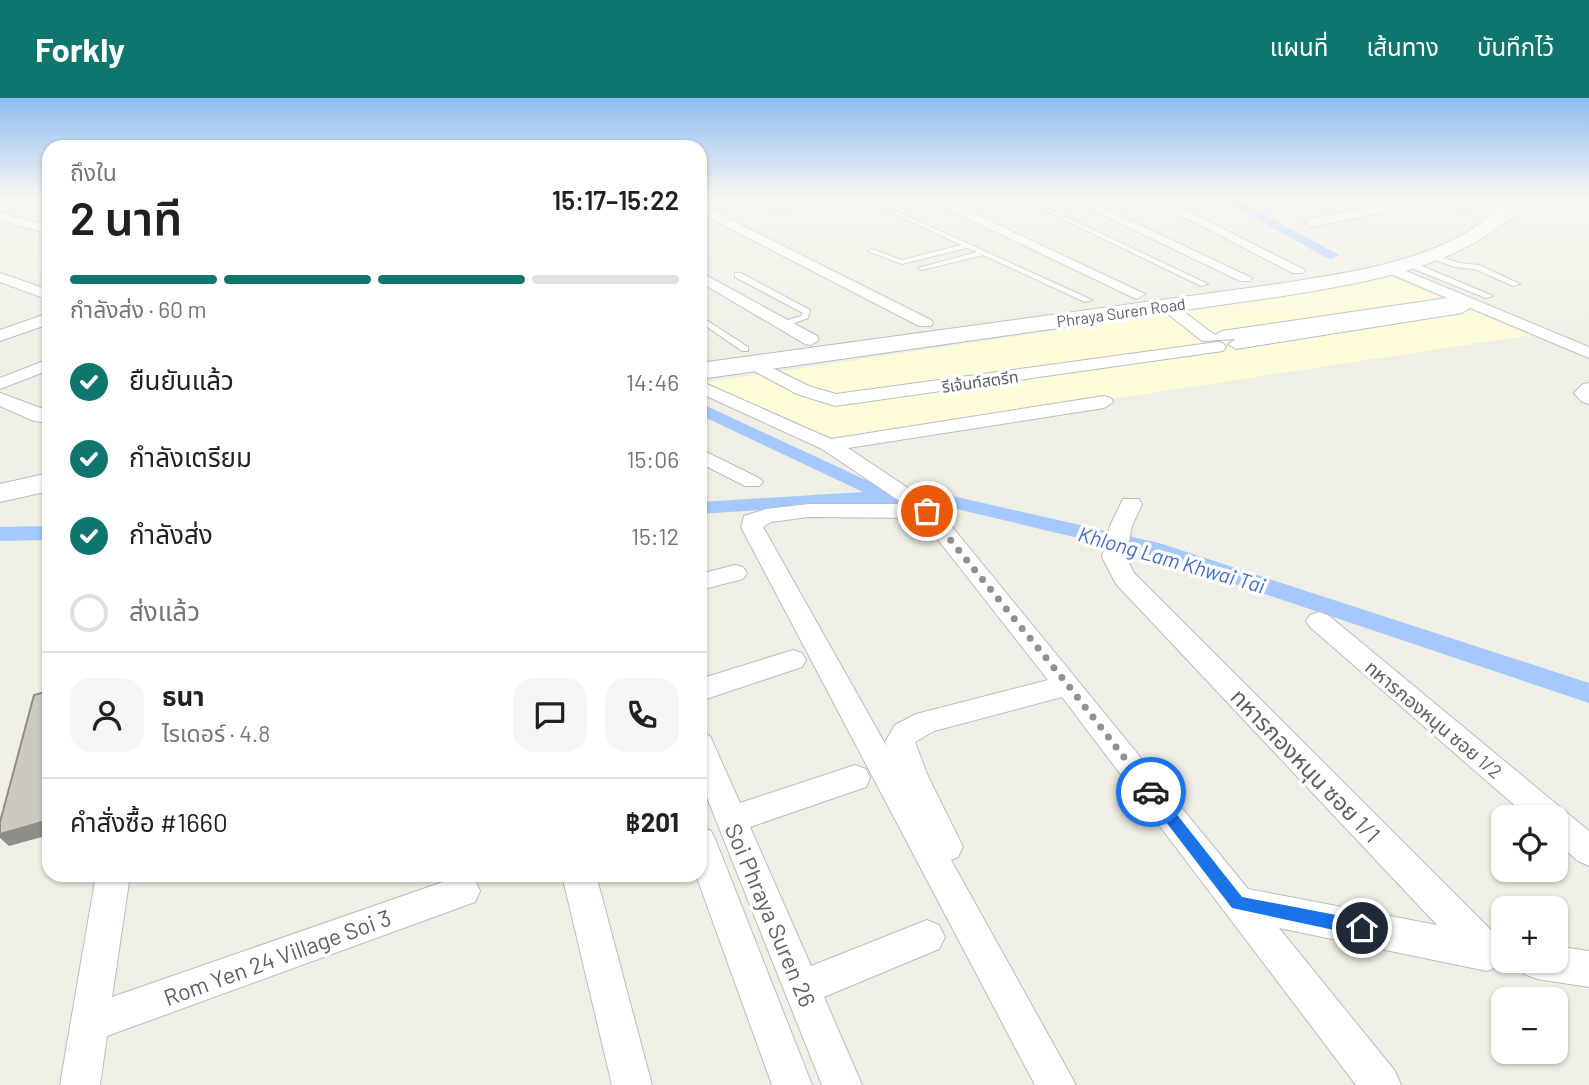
<!DOCTYPE html>
<html lang="th">
<meta charset="utf-8">
<style>
body{margin:0;font-family:Barlow,"Noto Sans Thai",sans-serif;background:#f6f6f6;color:#202124;height:100vh;display:flex;flex-direction:column;font-size:26px;white-space:nowrap}
*{box-sizing:border-box;margin:0}
p{font-size:23px;color:#757577}
.icon{flex:none;width:38px;height:38px;fill:none;stroke:currentColor;stroke-width:2;stroke-linecap:round;stroke-linejoin:round}
.map{position:relative;flex:1;overflow:hidden}
.side{position:absolute;left:42px;top:42px;width:665px;height:742px;display:flex;flex-direction:column;background:#fff;border-radius:21px;box-shadow:0 2px 5px #0004}
.side>*{flex:none}
.tools{position:absolute;left:1491px;top:707px;display:grid;gap:14px}
.tools a{display:grid;place-items:center;width:77px;height:77px;border-radius:14px;background:#fff;box-shadow:0 2px 5px #0004;font-size:35px}
.pin{position:absolute;display:grid;place-items:center;width:60px;height:60px;color:#fff;margin:-30px;border:4px solid #fff;border-radius:50%;box-shadow:0 2px 7px #0007}
.courier{position:absolute;display:grid;place-items:center;width:70px;height:70px;margin:-35px;border:5px solid #1a73e8;border-radius:50%;background:#fff;color:#222;box-shadow:0 2px 9px #0007}
.overview em{font-style:normal;font-weight:600}
.overview div{display:flex;flex-direction:column-reverse}
.overview{display:flex;align-items:center;justify-content:space-between;height:119px;padding:0 28px}
h1{font-size:46px;font-weight:600;line-height:52px}
.bar{display:grid;grid-template-columns:repeat(4,1fr);gap:10px 7px;align-content:center;height:84px;padding:0 28px}
.bar i{height:9px;border-radius:5px;background:#e0e0e0}
.bar .active{background:#0f766e}
.bar p{grid-column:span 4}
.line{display:flex;align-items:center;gap:18px;padding:0 28px;border-top:2px solid #e0e0e0}
.line div{flex:1}
.round{display:grid;place-items:center;flex:none;width:74px;height:74px;border-radius:21px;background:#f6f6f6}
ol{padding:0 28px;list-style:none}
li{display:flex;align-items:center;gap:21px;height:77px}
li p{margin-inline-start:auto}
li .icon{padding:7px;border-radius:50%;background:#0f766e;color:#fff;stroke-width:4}
li:last-child{color:#757577}
li i{width:38px;height:38px;border:4px solid #e0e0e0;border-radius:50%}
header{display:flex;align-items:center;gap:42px;box-sizing:border-box;height:98px;padding:0 35px;background:#0f766e;color:#fff}
header strong{font-size:33px}
nav{display:flex;gap:38px;margin-inline-start:auto;font-size:24px}
.map>svg:first-child{display:block}
</style>
<header>
<strong>Forkly</strong>
<nav><a>แผนที่</a><a>เส้นทาง</a><a>บันทึกไว้</a></nav>
</header>
<div class="map">
<svg width="1589" height="987" viewBox="0 0 1589 987">
<rect width="100%" height="100%" fill="#f0efe5"/>
<path fill="#fffcda" d="M1390 178 1531 237 830 344 701 285 1153 218Z"/>
<g fill="none" stroke-linecap="round" stroke-linejoin="round">
<g fill="#a5c9ff" fill-rule="evenodd">
<path d="M1221 101H1235L1339 157 1332 161 1327 160Z"/>
<path d="M700 305 894 395 948 397 1159 445 1589 585V605L1146 456 948 409 849 406 700 416V404L863 394 700 317Z"/>
<path d="M49 428V442L0 443V429Z"/>
</g>
<g stroke="#bcbdc4" stroke-width="2">
<g id="lane">
<path d="M819 101H828L771 117 768 115Z"/>
<path d="M863 101H870L1092 202 1085 204 983 157 922 172 918 170 977 154 967 150 902 166 870 154 868 153 872 151 902 162 961 147Z"/>
<path d="M1021 101H1028L1208 186 1201 188Z"/>
<path d="M1430 155 1459 165 1479 167 1520 186 1513 188 1475 171 1455 169 1427 159 1426 157Z"/>
<path d="M1404 163H1410L1493 198 1486 200 1404 167Z"/>
<path d="M735 175H741L810 212 808 220 787 228H781V224L801 218 803 215 735 179Z"/>
<path d="M700 218 748 249V253H742L700 224Z"/>
</g>
</g>
<g stroke="#bcbdc4" stroke-width="2">
<g id="street">
<path d="M927 101H943L1145 196 1137 201 1132 199Z"/>
<path d="M1070 101H1085L1252 180 1250 183H1240Z"/>
<path d="M1149 101H1164L1305 172 1303 175H1293Z"/>
<path d="M1249 101H1264L1258 105H1250Z"/>
<path d="M1413 101H1452L1484 106 1485 109 1479 113 1431 105 1311 129 1304 125 1311 121Z"/>
<path d="M700 106 931 222 933 225 931 228H919L700 115Z"/>
<path d="M0 114 49 128V136L0 122Z"/>
<path d="M1389 166 1589 249V260L1470 210 1462 215 1236 251 1228 246 1236 241 1202 243 1158 208 1166 203 1172 205 1215 237 1222 233 1447 200 1384 173 1382 170 1384 167Z"/>
<path d="M700 174 817 238 819 242 811 247 805 246 700 184Z"/>
<path d="M0 175 49 192V202L0 184Z"/>
<path d="M49 215V226L0 243V232Z"/>
<path d="M1217 244 1223 245 1226 249 1223 253 835 308 797 296 741 266 750 261 756 262 809 288 836 296Z"/>
<path d="M49 261V272L0 291V280Z"/>
<path d="M700 283 831 341 1104 298 1111 300 1113 304 1104 310 848 350 935 408 1248 791 1437 827 1116 486 1102 459 1110 428 1123 401H1139L1142 406 1132 428 1126 459 1134 475 1502 843V867L1487 873 1279 830 1395 973 1401 987H1356L1062 599 934 633 915 644 927 676 963 749 958 759 951 762 1076 987H1035L741 429 744 418 766 411 809 406H904L822 351 700 295ZM809 419 921 420 1048 582 916 616 895 627 885 644 887 649 763 429 771 424Z"/>
<path d="M1589 285V306L1582 304 1574 295 1583 286Z"/>
<path d="M0 295 49 313V325L34 323 0 308Z"/>
<path d="M700 351 759 380 763 384 759 388H745L700 365Z"/>
<path d="M735 467 743 469 747 475 743 481 700 492V476Z"/>
<path d="M1319 514 1328 517 1589 733V768L1578 763 1556 744V719H1528L1310 529 1306 523 1310 517Z"/>
<path d="M793 552 802 555 806 562 802 569 700 603V581Z"/>
<path d="M700 634 710 638 740 705 855 667 866 671 870 680 866 689 750 729 811 868 927 822 939 827 945 839 939 851 824 899 862 987H822L700 682Z"/>
<path d="M700 729 711 733 716 743 812 987H772L696 777H700Z"/>
<path d="M96 777H130L112 899 463 777 475 782 480 793 475 804 107 938 100 987H60Z"/>
<path d="M562 777H596L652 987H612Z"/>
<path d="M1556 848 1589 853V889L1537 881 1524 876 1519 863H1556Z"/>
</g>
</g>
<g stroke="#babcc3" stroke-width="2">
<g id="secondary">
<path d="M1513 101H1533C1527 109 1516 115 1508 122 1445 173 1361 185 1284 198L700 281V265L1284 185C1341 176 1403 167 1455 141 1476 130 1494 114 1513 101Z"/>
<path d="M49 375V393L0 404V386Z"/>
</g>
</g>
<use href="#lane" fill="#fff" fill-rule="evenodd"/>
<use href="#street" fill="#fff" fill-rule="evenodd"/>
<use href="#secondary" fill="#fff" fill-rule="evenodd"/>
</g>
<path fill="#8e8d88" d="M49 722V737L9 748 0 740V736Z"/>
<path fill="#cbc9c2" stroke="#8e8d88" stroke-width="2" d="M49 593V722L0 736V724L34 597Z"/>
<linearGradient id="sky" x2="0" y2="1"><stop stop-color="#8dbcf1"/><stop offset="0.42" stop-color="#f8f8f3"/><stop offset="1" stop-color="#f8f8f3" stop-opacity="0"/></linearGradient>
<rect width="1589" height="239" fill="url(#sky)"/>
<path fill="#1a73e8" d="M1151 688 1156 690 1242 799 1362 822 1368 824 1370 830 1368 835 1362 838 1232 810 1146 698 1144 694Z"/>
<g fill="none" stroke-linecap="round" stroke-linejoin="round">
<path stroke="#909192" stroke-width="7" stroke-dasharray="0 12.6" d="M927 413 1068 587 1151 694"/>
</g>
<g text-anchor="middle" dominant-baseline="central" stroke-width="7" stroke-linejoin="round" paint-order="stroke">
<g font-size="16" fill="#5c5f66" stroke="#fff">
<text transform="translate(1121 214) rotate(-8)">Phraya Suren Road</text>
<text transform="translate(980 283) rotate(-8)">รีเจ้นท์สตรีท</text>
</g>
<g font-size="19" fill="#5c5f66" stroke="#fff">
<text transform="translate(1434 621) rotate(40)">ทหารกองหนุน ซอย 1/2</text>
</g>
<g font-size="21" font-style="italic" fill="#426ec8" stroke="#fff">
<text transform="translate(1172 461) rotate(16)">Khlong Lam Khwai Tai</text>
</g>
<g font-size="23" fill="#5c5f66" stroke="#fff">
<text transform="translate(1306 667) rotate(46)">ทหารกองหนุน ซอย 1/1</text>
<text transform="translate(771 817) rotate(67)">Soi Phraya Suren 26</text>
<text transform="translate(277 859) rotate(-20)">Rom Yen 24 Village Soi 3</text>
</g>
</g>
</svg>
<div class="tools">
<a><svg class="icon" aria-label="locate" viewBox="0 0 24 24"><circle cx="12" cy="12" r="6"/><path d="M12 2v4M12 18v4M2 12h4M18 12h4"/></svg></a>
<a>+</a>
<a>−</a>
</div>
<div class="pin" style="left:927px;top:413px;background:#ea580c"><svg class="icon" aria-label="bag" viewBox="0 0 24 24"><path d="M5 8h14l-1 12H6zM9 8a3 3 0 0 1 6 0"/></svg></div>
<div class="pin" style="left:1362px;top:830px;background:#1f2937"><svg class="icon" aria-label="home" viewBox="0 0 24 24"><path d="M3 11l9-7 9 7M6 9v11h12V9"/></svg></div>
<div class="courier" style="left:1151px;top:694px"><svg class="icon" aria-label="car" viewBox="0 0 24 24"><path d="M5 17H2v-5l4-1 3-4h7l3 4 3 1v5h-3M9 17h6M6 11h13"/><circle cx="7" cy="17" r="2"/><circle cx="17" cy="17" r="2"/></svg></div>
<section class="side">
<div class="overview"><div><h1>2 นาที</h1><p>ถึงใน</p></div><em>15:17–15:22</em></div>
<div class="bar"><i class="active"></i><i class="active"></i><i class="active"></i><i></i><p>กำลังส่ง · 60 m</p></div>
<ol>
<li><svg class="icon" aria-label="check" viewBox="0 0 24 24"><path d="M5 12l5 5 9-10"/></svg>ยืนยันแล้ว<p>14:46</p></li>
<li><svg class="icon" aria-label="check" viewBox="0 0 24 24"><path d="M5 12l5 5 9-10"/></svg>กำลังเตรียม<p>15:06</p></li>
<li><svg class="icon" aria-label="check" viewBox="0 0 24 24"><path d="M5 12l5 5 9-10"/></svg>กำลังส่ง<p>15:12</p></li>
<li><i></i>ส่งแล้ว</li>
</ol>
<div class="line" style="height:126px"><a class="round"><svg class="icon" aria-label="person" viewBox="0 0 24 24"><circle cx="12" cy="8" r="4"/><path d="M4 21q1-7 8-7t8 7"/></svg></a><div><b>ธนา</b><p>ไรเดอร์ · 4.8</p></div><a class="round"><svg class="icon" aria-label="chat" viewBox="0 0 24 24"><path d="M4 5h16v11H9l-5 4z"/></svg></a><a class="round"><svg class="icon" aria-label="phone" viewBox="0 0 24 24"><path d="M5 4h4l2 5-3 2q2 4 5 5l2-3 5 2v4C11 20 4 13 5 4z"/></svg></a></div>
<div class="line" style="height:91px"><div>คำสั่งซื้อ #1660</div><b>฿201</b></div>
</section>
</div>
